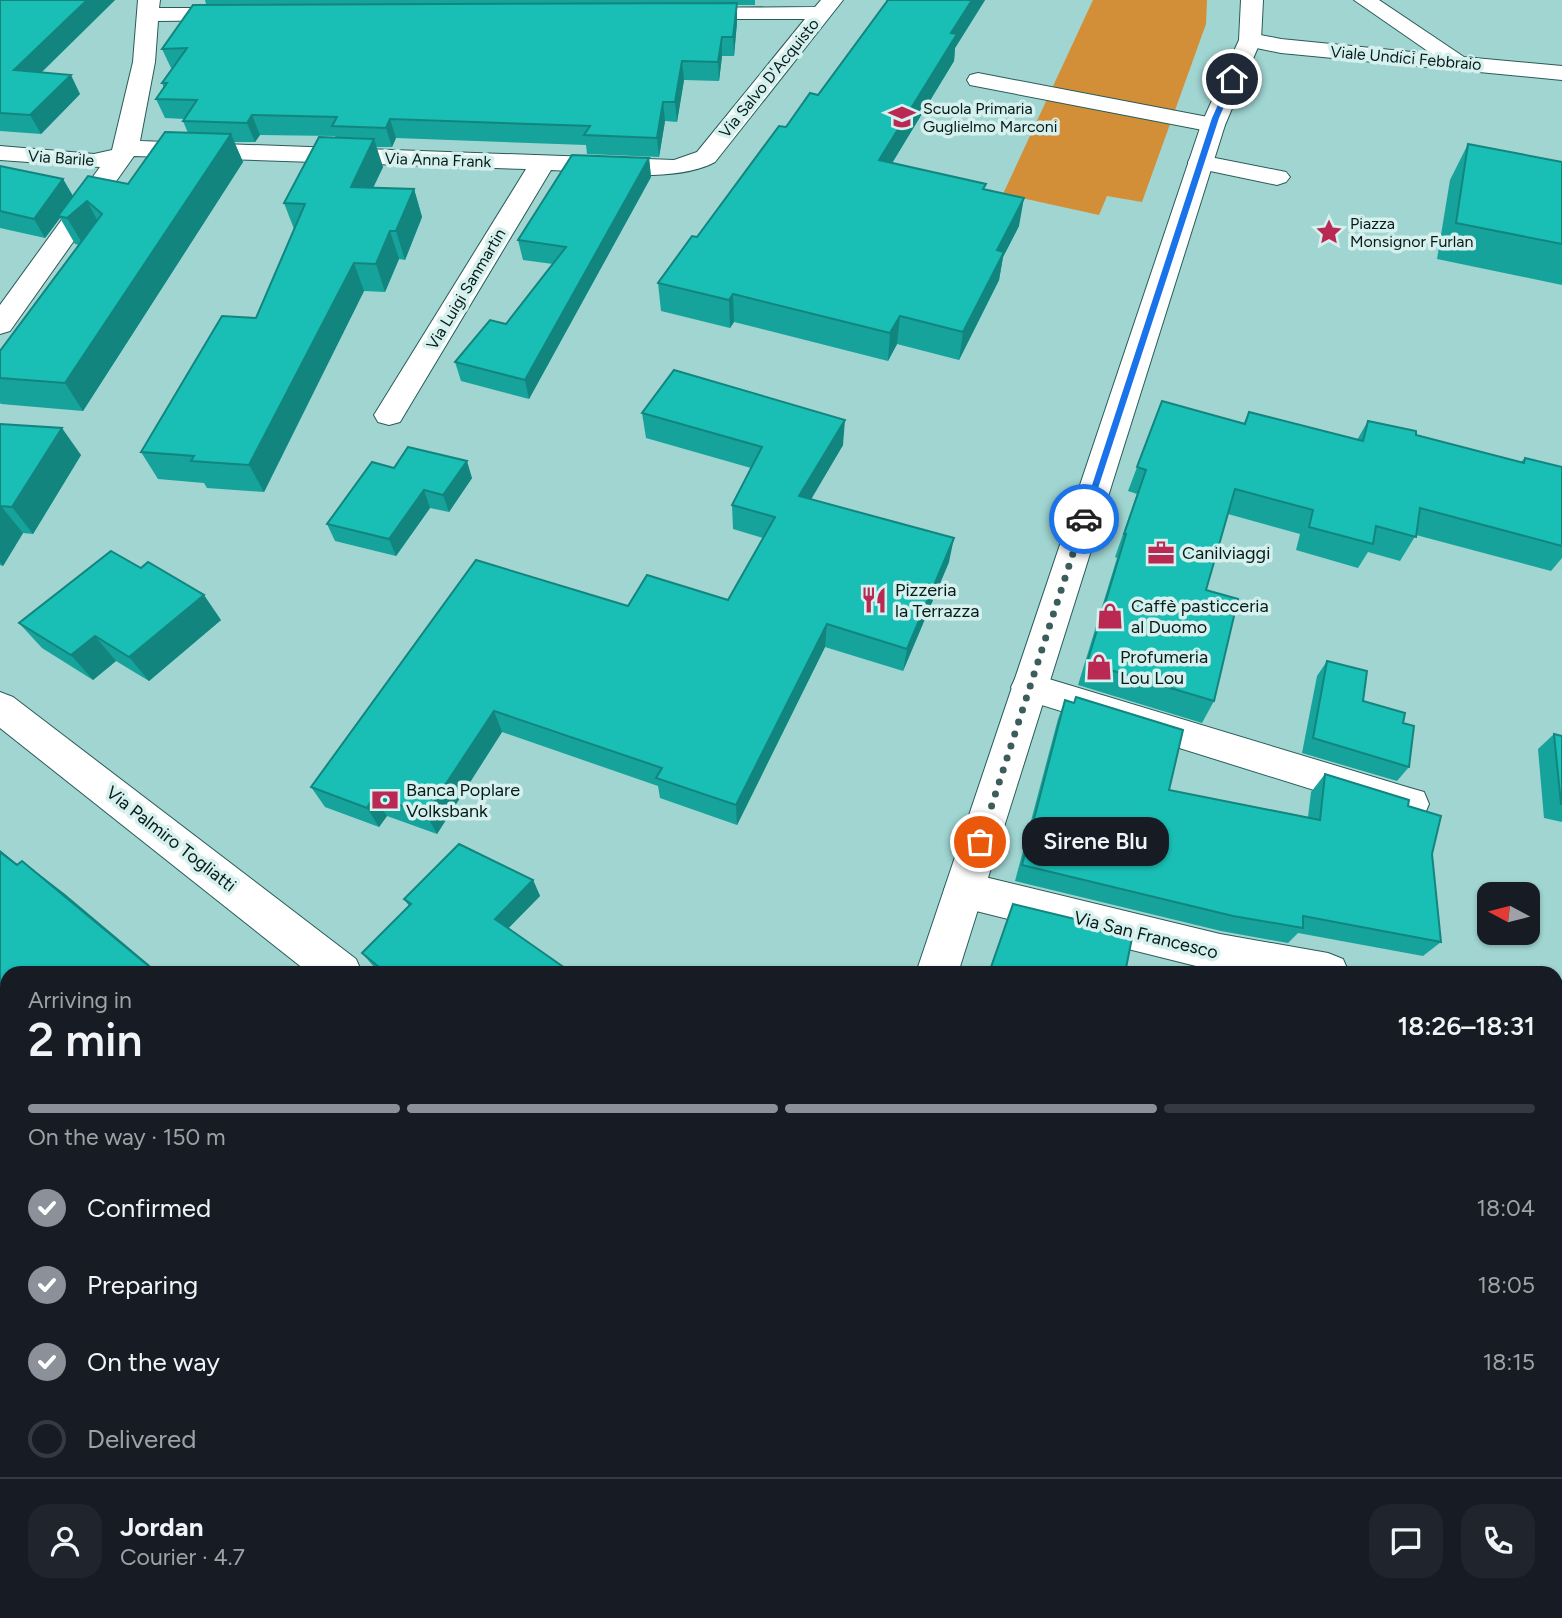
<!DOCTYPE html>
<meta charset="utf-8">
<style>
body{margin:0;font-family:Figtree,sans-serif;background:#20242c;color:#f1f3f6;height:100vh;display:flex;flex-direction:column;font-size:26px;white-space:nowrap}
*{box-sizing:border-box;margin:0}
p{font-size:23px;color:#9ea1a6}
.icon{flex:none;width:38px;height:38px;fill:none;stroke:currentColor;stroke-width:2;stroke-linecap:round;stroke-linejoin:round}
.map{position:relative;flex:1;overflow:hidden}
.sheet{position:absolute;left:0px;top:966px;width:1563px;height:653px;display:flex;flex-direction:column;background:#171b24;border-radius:21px 21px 0 0;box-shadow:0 2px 5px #0004}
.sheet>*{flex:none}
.needle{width:46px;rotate:277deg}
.fabs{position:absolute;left:1477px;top:882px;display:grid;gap:14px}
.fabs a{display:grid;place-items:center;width:63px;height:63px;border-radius:14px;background:#171b24;box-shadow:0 2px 5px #0004;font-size:35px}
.pin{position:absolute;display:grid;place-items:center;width:60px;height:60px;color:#fff;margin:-30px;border:4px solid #fff;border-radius:50%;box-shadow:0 2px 7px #0007}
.courier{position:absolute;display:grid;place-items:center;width:70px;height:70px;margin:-35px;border:5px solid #1a73e8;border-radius:50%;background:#fff;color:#222;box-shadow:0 2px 9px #0007}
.bubble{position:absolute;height:49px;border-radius:21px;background:#171b24;box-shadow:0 2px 5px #0004;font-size:23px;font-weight:600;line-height:49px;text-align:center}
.head em{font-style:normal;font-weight:600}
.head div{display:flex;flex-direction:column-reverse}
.head{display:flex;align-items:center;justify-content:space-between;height:119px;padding:0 28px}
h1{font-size:46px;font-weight:600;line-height:52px}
.bar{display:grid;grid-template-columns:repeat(4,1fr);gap:10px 7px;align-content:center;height:84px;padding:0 28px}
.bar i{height:9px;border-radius:5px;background:#363941}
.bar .on{background:#8c9099}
.bar p{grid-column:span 4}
.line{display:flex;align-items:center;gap:18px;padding:0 28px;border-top:2px solid #363941}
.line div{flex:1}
.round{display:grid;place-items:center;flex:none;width:74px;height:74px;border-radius:21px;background:#20242c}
ol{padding:0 28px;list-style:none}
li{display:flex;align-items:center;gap:21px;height:77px}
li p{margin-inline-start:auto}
li .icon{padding:7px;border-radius:50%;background:#8c9099;color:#fff;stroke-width:4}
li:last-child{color:#9ea1a6}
li i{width:38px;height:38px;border:4px solid #363941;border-radius:50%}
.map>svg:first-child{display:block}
</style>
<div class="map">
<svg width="1562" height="1618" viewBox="0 0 1562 1618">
<rect width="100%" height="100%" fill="#a0d5d1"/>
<path fill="#d28f38" d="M1093 0H1207L1206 24 1142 202 1107 196 1099 215 1003 194Z"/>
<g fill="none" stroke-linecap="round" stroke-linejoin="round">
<g stroke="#285c58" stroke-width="2">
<g id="minor">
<path d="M138 0H160L159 8H236L244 9 247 14 244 19 236 20 158 21 155 62 140 141 674 160 697 152 805 19H685L677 18 674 13 677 8 815 7 821 0H843L715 162C675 184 596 172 551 170L400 422 389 425 378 422 374 415 526 169 134 156 10 331 0 334V305L100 167 0 160V146L94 154 112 150 133 62Z"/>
<path d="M1354 0H1379L1464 57 1562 66V80L1281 53 1242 45 1239 40 1242 35 1250 33 1281 39 1432 54Z"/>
<path d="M978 73 1213 118 1221 120 1225 125 1221 130 1213 132 970 85 967 80 970 75Z"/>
<path d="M1200 155 1286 172 1290 177 1286 182 1277 185 1191 167 1188 162 1191 157Z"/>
<path d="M1029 673 1410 788 1424 792 1429 804 1424 816 1410 820 1016 697 1011 687 1016 677Z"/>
<path d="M0 692 13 697 356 959 362 973H309L0 728Z"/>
<path d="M964 872 1220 934 1328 953 1343 959 1349 973H1224L964 908 950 903 944 890 950 877Z"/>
<path d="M1556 994 1562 995V1035L1556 1034Z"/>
<path d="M0 1179 7 1181V1237L0 1234Z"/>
<path d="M7 1388V1569L0 1566V1391Z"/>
<path d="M1556 1544 1562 1546V1601L1556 1599Z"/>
<path d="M7 1591V1612H52L54 1618H0V1603Z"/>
<path d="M674 1612H730L728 1618H672Z"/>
</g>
</g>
<g stroke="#285c58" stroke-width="2">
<g id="major">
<path d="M1241 0H1263L1261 40 1225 125 958 973H916L1201 125 1239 40Z"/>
<path d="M640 1612H696L693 1618H637Z"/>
<path d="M714 1612H770L768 1618H712Z"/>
</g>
</g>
<use href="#minor" fill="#fff" fill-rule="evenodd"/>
<use href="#major" fill="#fff" fill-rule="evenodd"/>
</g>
<g fill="#16a39c">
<path d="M0 0H115L41 73 80 94 41 134 0 131Z"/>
<path d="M205 0H755V5H737V22L734 56H722L719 81 684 80 677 122 665 121 659 157 587 154 586 145 396 138 392 147H376L383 167 373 188 414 189 422 217 405 260 399 259 385 292 364 291 264 492 207 488 204 483 158 479 141 452 256 318 294 229 284 203 336 138 335 136 260 135 255 142H234L243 162 83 411 1 404 0 403V351L79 245 75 244 60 218 45 238 0 228V166L63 179 73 196 128 184 188 133 183 121 184 119 165 118 156 99 164 88 162 83 173 68H171L162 49 212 5 206 4Z"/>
<path d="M886 0H985L955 48 954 61 892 163 985 189 1019 226 1003 257 999 280 959 360 897 344 888 361 734 322 730 328 661 311 658 283 697 237 786 127 818 95 886 2Z"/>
<path d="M1468 144 1562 162V285L1437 259 1450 180Z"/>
<path d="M649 158 651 177 529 399 461 381 455 362 506 324 553 264 523 260 518 240Z"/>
<path d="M1162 401 1244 423 1249 412 1357 440 1368 421 1416 435 1521 462 1525 458 1562 467V558L1551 571 1416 535 1400 561 1368 552 1358 568 1296 550 1300 534 1228 514 1206 590 1214 701 1202 723 1078 685 1117 558 1115 557 1137 494 1128 491Z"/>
<path d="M642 413 843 445 811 499 949 562 903 671 825 647 737 825 660 798 658 786 502 732 437 834 387 816 379 827 325 807 311 787 628 606 728 600 763 538 733 529 732 505 751 468 646 438Z"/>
<path d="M0 424 81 455 33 534 23 533 3 566 0 565Z"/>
<path d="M394 468 472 478 449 512 430 508 396 556 335 541 327 524Z"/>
<path d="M221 620 149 681 116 661 93 680 42 648 19 623Z"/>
<path d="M1327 661 1363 701 1403 723 1409 767 1397 781 1302 753 1317 676Z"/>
<path d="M1065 700 1169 790 1308 817 1311 792 1325 774 1408 806 1432 854 1441 942 1423 956 1298 933 1288 943 1221 931 1015 881 1058 719Z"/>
<path d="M1554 734 1562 736V822L1544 818 1538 749Z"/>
<path d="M533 880 540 896 508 928 572 973H381L374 967 362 953 409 906 404 899Z"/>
<path d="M1013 904 1125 973H988Z"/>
<path d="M1556 1049 1562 1050V1232L1556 1234Z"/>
<path d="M1556 1300 1562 1302V1470L1556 1468Z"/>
<path d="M831 1612H1213L1227 1618H829Z"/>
</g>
<g fill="#12857f">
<path d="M87 0H115L24 89 14 70Z"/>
<path d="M972 0H985L955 48 954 61 877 188 879 160 951 33Z"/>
<path d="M737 3V22L734 56 733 37Z"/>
<path d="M722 37V56L719 81 718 62Z"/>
<path d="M682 61 684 80 677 122 675 102Z"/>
<path d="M71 75 80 94 41 134 30 115Z"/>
<path d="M663 102 665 121 659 157 657 138Z"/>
<path d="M252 115 260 135 255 142 247 123Z"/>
<path d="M390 119 396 138 392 147 386 128Z"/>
<path d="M231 134 243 162 83 411 65 383Z"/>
<path d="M374 139 383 167 360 215 351 187Z"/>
<path d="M649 158 651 177 529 399 525 380Z"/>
<path d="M63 179 74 198 58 216 60 218 45 238 34 219Z"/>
<path d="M414 189 422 217 405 260 396 231Z"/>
<path d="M1024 198 1019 226 1003 257 999 280 959 360 963 332 997 250Z"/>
<path d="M87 201 102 229 84 246 67 218Z"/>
<path d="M390 231 399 259 385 292 376 264Z"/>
<path d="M354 263 364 291 264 492 249 465Z"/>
<path d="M733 294 734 322 730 328 729 300Z"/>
<path d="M900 316 897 344 888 361 890 333Z"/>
<path d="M845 420 843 445 799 520V496Z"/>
<path d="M62 428 81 455 33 534 12 507Z"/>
<path d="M467 461 472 478 449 512 443 495Z"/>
<path d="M424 490 430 508 396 556 389 539Z"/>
<path d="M1 506 23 533 3 566 0 562V508Z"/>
<path d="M954 538 949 562 903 671 907 649Z"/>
<path d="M204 595 221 620 149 681 129 657Z"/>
<path d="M827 624 825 647 737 825 736 805Z"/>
<path d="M95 636 116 661 93 680 71 655Z"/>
<path d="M494 711 502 732 437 834 426 814Z"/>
<path d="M374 796 387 816 379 827 367 808Z"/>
<path d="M0 850 60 899 0 852Z"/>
<path d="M22 861 65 894 159 973H157Z"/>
<path d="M533 880 540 896 503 934 495 919Z"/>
</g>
<g fill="#19beb5" stroke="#12857f" stroke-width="2">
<path d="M0 0H87L14 70 71 75 30 115 0 113Z"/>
<path d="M888 0H972L951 33 957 34 879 160 986 184 983 189 1024 198 997 250 1004 252 963 332 900 316 890 333 733 294 729 300 658 283 692 236 697 237 779 126 786 127 810 93 818 95Z"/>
<path d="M737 3 733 37H722L718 62 682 61 675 102H663L657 138 584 135 590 126 390 119 386 128 332 126 337 117 252 115 247 123 183 121 197 100 156 99 167 83H162L187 48 162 49 193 5Z"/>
<path d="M165 132 231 134 65 383 0 378V351L102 214 87 201 67 218 58 216 88 176 128 184Z"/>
<path d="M319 137 374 139 351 187 414 189 396 231H390L376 264 354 263 249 465 191 461 194 456 141 452 222 316 256 318 305 204 284 203Z"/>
<path d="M1468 144 1562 162V244L1456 223Z"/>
<path d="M572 155 649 158 525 380 455 362 490 320 506 324 566 247 518 240Z"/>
<path d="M0 166 63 179 34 219 0 211Z"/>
<path d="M674 370 845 420 799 496 954 538 907 649 827 624 736 805 656 778 662 768 494 711 426 814 374 796 367 808 311 787 476 560 628 606 647 575 728 600 775 517 732 505 762 447 642 413Z"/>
<path d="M1162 401 1245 424 1249 412 1363 441 1368 421 1416 431V435L1524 463 1525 458 1562 467V546L1420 508 1416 537 1376 526 1373 544 1309 527 1313 510 1235 489 1206 590 1238 599 1214 701 1087 663 1126 534H1124L1146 470 1137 467Z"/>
<path d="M0 424 62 428 12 507 1 506 0 508Z"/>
<path d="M408 447 467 461 443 495 424 490 389 539 327 524 372 462 394 468Z"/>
<path d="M111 551 141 568 148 562 204 595 129 657 95 636 71 655 19 623Z"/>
<path d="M1327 661 1367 671 1363 701 1405 713 1403 723 1414 726 1409 767 1313 738Z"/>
<path d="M1076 697 1183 730 1169 790 1320 820 1325 774 1409 800 1408 806 1441 816 1432 854 1441 942 1303 916V928L1233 916 1022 865 1065 700 1074 703Z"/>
<path d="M1554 734 1562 736V804H1561Z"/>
<path d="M459 844 533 880 495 919 572 973H386L362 953 411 904 404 899Z"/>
<path d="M0 852 17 865 22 861 157 973H7V990L0 983Z"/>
<path d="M1013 904 1133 933 1125 973H989Z"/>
<path d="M1556 1049 1562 1050V1220L1556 1219Z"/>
<path d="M7 1079V1091L1 1085Z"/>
<path d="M1556 1300 1562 1302V1460L1556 1458Z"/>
<path d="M836 1612H1213L1227 1618H834Z"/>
</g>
<path fill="#1a73e8" d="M1230 78 1236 79 1219 118 1088 519 1080 522 1212 118Z"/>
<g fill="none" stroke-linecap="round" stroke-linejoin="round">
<path stroke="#3c5d5a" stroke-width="7" stroke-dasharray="0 12.6" d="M980 842 1084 519"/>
</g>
<defs>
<g id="school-bare" transform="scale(2.1)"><path d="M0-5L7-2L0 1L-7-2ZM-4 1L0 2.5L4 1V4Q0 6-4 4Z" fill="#b92954" stroke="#d6f0ee" stroke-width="2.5" paint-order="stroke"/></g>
<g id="sight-bare" transform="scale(2.1)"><path d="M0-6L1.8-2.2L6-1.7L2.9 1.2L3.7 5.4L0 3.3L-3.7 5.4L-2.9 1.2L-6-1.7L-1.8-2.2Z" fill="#b92954" stroke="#d6f0ee" stroke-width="2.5" paint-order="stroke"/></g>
<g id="office-bare" transform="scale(2.1)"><path d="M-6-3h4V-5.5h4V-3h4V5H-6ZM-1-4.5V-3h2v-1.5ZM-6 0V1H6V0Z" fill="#b92954" stroke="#d6f0ee" stroke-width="2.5" paint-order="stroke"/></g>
<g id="restaurant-bare" transform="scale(2.1)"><path d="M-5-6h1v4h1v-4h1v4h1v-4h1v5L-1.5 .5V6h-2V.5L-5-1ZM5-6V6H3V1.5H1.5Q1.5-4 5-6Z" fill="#b92954" stroke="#d6f0ee" stroke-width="2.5" paint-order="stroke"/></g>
<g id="shop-bare" transform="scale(2.1)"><path d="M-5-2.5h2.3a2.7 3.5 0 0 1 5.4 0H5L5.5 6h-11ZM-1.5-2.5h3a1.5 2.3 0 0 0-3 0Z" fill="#b92954" stroke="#d6f0ee" stroke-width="2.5" paint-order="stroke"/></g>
<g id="bank-bare" transform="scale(2.1)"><path d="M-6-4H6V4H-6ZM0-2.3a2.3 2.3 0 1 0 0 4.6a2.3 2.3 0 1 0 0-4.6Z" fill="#b92954" stroke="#d6f0ee" stroke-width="2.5" paint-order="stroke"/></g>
</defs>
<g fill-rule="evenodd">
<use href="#school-bare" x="902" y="117"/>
<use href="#sight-bare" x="1329" y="232"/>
<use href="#office-bare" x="1161" y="553"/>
<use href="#restaurant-bare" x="874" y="600"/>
<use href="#shop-bare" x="1110" y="616"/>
<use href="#shop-bare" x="1099" y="667"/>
<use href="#bank-bare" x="385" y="800"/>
</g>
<g text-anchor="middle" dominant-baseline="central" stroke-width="7" stroke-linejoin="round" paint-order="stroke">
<g font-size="16" fill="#061c1a" stroke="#d6f0ee">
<text transform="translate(1406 58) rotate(5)">Viale Undici Febbraio</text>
<text transform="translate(769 78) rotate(-51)">Via Salvo D'Acquisto</text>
<text transform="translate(61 158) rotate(4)">Via Barile</text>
<text transform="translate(438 160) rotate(2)">Via Anna Frank</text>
<text transform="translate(466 289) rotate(-59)">Via Luigi Sanmartin</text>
</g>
<g font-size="16" fill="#061c1a" stroke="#d6f0ee" text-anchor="start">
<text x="923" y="108">Scuola Primaria<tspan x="923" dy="18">Guglielmo Marconi</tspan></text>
<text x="1350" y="223">Piazza<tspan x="1350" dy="18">Monsignor Furlan</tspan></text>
</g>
<g font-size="18" fill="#061c1a" stroke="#d6f0ee" text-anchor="start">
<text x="1182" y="553">Canilviaggi</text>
<text x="895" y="590">Pizzeria<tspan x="895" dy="21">la Terrazza</tspan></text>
<text x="1131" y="606">Caffè pasticceria<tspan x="1131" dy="21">al Duomo</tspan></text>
<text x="1120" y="657">Profumeria<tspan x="1120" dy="21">Lou Lou</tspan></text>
<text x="406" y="790">Banca Poplare<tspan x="406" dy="21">Volksbank</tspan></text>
</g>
<g font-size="18" fill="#061c1a" stroke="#d6f0ee">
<text transform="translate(171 839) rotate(38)">Via Palmiro Togliatti</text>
<text transform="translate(1146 935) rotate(14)">Via San Francesco</text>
</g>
</g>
</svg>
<div class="fabs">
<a><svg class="needle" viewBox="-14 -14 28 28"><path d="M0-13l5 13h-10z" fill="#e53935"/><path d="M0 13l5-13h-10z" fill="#9ea1a6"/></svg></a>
</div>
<div class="pin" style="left:980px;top:842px;background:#ea580c"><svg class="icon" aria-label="bag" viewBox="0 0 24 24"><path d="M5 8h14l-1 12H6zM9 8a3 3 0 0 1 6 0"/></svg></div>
<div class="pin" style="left:1232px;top:79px;background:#1f2937"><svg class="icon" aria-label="home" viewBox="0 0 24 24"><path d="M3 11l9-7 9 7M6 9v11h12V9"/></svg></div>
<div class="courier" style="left:1084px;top:519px"><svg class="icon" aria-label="car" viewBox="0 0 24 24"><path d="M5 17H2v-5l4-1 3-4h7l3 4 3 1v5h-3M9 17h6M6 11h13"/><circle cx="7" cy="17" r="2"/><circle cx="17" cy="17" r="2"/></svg></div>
<div class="bubble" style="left:1022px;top:817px;width:147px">Sirene Blu</div>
<section class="sheet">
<div class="head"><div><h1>2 min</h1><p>Arriving in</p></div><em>18:26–18:31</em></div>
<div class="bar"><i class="on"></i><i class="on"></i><i class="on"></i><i></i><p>On the way · 150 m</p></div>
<ol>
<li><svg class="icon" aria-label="check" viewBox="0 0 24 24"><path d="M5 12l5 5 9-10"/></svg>Confirmed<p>18:04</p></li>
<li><svg class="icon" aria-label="check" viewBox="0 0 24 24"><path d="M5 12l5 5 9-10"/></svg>Preparing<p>18:05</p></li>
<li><svg class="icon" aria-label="check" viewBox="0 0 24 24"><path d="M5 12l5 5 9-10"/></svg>On the way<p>18:15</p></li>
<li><i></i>Delivered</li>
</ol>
<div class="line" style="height:126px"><a class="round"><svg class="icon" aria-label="person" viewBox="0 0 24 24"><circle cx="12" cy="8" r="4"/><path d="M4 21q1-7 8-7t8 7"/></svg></a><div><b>Jordan</b><p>Courier · 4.7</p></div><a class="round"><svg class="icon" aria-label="chat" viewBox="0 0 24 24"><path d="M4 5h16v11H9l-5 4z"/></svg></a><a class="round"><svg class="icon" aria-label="phone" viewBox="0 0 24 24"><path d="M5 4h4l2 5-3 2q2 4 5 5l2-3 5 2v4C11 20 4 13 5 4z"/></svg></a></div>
</section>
</div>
